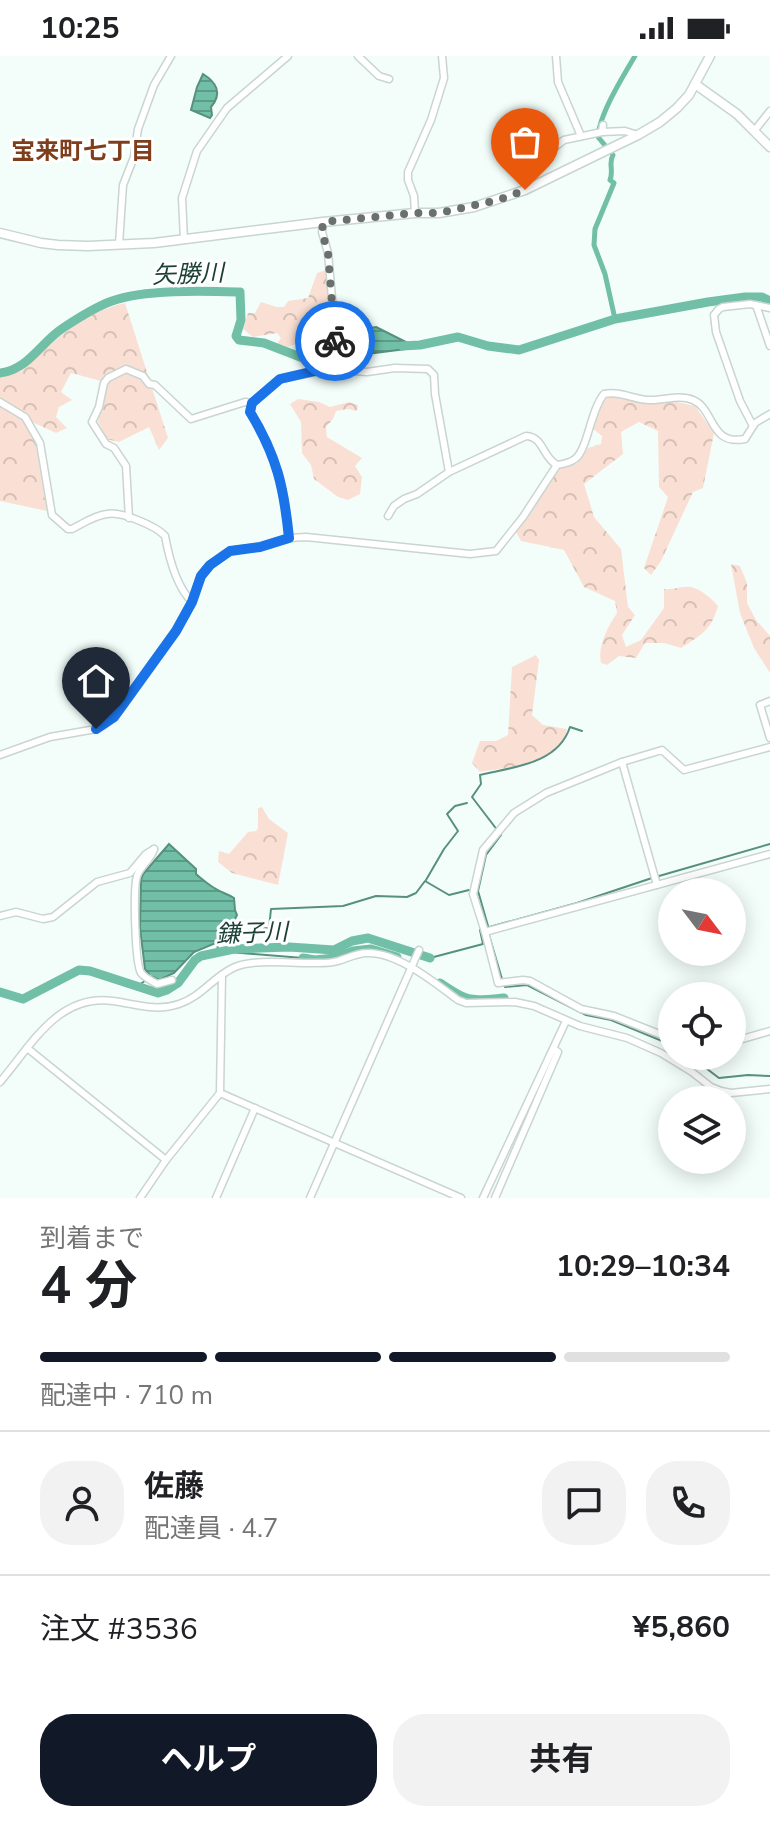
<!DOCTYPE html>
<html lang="ja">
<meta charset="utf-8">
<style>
body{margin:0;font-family:"Nunito Sans","Noto Sans JP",sans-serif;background:#f2f2f2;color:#202124;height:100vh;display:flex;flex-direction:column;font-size:30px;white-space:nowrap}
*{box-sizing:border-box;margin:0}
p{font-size:26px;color:#757577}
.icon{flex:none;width:44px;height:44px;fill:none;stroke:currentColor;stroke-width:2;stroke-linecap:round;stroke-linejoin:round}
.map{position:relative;height:1142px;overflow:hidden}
.sheet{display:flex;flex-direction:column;background:#fff;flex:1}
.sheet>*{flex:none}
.needle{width:52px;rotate:122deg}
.tools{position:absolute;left:658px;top:822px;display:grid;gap:16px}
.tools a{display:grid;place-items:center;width:88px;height:88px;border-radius:50%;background:#fff;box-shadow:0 4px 20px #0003;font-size:40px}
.pin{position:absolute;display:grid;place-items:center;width:68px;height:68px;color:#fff;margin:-82px -34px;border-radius:50% 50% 50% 0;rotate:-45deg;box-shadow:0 0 8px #0007}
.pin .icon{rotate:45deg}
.courier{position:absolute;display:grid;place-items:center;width:80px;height:80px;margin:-40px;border:6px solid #1a73e8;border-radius:50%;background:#fff;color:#222;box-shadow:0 2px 10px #0007}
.headline em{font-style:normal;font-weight:700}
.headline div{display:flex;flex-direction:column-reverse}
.headline{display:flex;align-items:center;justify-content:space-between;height:136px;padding:0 40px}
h1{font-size:52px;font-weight:700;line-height:60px}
.bar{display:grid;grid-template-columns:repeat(4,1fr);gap:12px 8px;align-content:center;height:96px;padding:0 40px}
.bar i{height:10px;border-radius:6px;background:#e0e0e0}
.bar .on{background:#111827}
.bar p{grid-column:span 4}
.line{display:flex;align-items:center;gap:20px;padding:0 40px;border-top:2px solid #e0e0e0}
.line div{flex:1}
.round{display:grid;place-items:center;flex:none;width:84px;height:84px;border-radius:32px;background:#f2f2f2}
.cta{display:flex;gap:16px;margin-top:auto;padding:16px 40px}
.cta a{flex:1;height:92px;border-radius:32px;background:#111827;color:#fff;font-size:32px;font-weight:700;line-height:92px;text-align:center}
.cta a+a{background:#f2f2f2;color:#202124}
.status{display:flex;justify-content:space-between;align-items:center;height:56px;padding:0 40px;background:#fff;direction:ltr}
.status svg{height:22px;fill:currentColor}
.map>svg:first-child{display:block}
</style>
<div class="status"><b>10:25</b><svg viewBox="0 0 49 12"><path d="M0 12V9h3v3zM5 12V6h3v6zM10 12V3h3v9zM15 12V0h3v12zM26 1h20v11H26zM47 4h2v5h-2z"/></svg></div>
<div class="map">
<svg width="770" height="1142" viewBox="0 0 770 1142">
<defs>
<pattern id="forest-crowns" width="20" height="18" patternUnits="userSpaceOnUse" patternTransform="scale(2)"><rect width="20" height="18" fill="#fae0d4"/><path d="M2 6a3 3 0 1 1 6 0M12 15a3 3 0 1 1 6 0" fill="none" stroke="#d6c0b6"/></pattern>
<pattern id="water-rules" width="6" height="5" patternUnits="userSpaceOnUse" patternTransform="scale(2)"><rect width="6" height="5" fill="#71bfa6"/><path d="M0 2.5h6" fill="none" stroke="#5c9b87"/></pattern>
</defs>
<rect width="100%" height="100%" fill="#f3fefa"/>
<g fill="url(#forest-crowns)">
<path d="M326 214 328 217 333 278 325 277 318 281 328 290 331 307 304 309 302 291 298 287 288 291 277 288 281 282 277 277 253 281 243 273 248 257H255L261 246 277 251H284L288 245 308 242 317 217Z"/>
<path d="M125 247 168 382 159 394 149 371 119 386 106 383 98 365 107 330 101 325 71 317 61 336 72 344 59 351 56 361 67 372 56 377 32 366 47 455 0 445V316H20C52 286 81 257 125 247Z"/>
<path d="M609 340 622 341 647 347 677 346 695 350 714 377 703 432 693 436 661 505 651 519 644 512 668 441 659 431 658 375 639 366 621 376 623 398 584 428 594 461 621 493 628 551 635 559 622 579 626 591 641 584 664 552V533C673 534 682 530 691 531 702 534 711 542 718 550 711 575 701 579 681 592L664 587H645L636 602 619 600 607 609 601 607C597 591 608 570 617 557L615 545 584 531 564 494 521 485 515 474 557 412 577 408 588 392 601 388 602 380 593 373C594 361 599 347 609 340Z"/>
<path d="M298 343 319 346 330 351 349 346 358 349 357 355 348 353 336 355 333 363 326 371 327 381 362 402 355 410 362 421 360 438 348 444 338 441 314 423 311 409 302 397 301 366 290 348Z"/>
<path d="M731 508 740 510 747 527V547L756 564 770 580V617L754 592 740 557Z"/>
<path d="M536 599 539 604 532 659 543 669 567 673C567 674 564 685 563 686 548 710 506 711 480 716L472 707 480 685H496L508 679 512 611Z"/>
<path d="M262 751 269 763 288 777 278 829 232 817 218 806 219 795 229 798 248 776 256 775 258 772V752Z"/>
</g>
<g fill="url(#water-rules)" stroke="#58907e" stroke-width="2">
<path d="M203 18C216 26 223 37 211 51L212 59 210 62 191 54 197 31Z"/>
<path d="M376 271 412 289 414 292 367 298 352 307 346 303 344 277Z"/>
<path d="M169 788 196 813V818C200 822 212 831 216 833 222 837 228 838 234 842L235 854 237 859 232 869 233 871 231 873 232 876 230 881 194 896 174 917 159 924 153 921 150 922 148 921 149 918 145 913 140 872 141 824 143 818Z"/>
</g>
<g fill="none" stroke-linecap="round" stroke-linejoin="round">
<g stroke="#58907e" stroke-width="2">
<path d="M659 820 770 788"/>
<path d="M426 824 444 793 458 775 447 758 455 750 467 747"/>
<path d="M488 870 478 835 486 799 501 779 472 741 481 728 480 719C513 711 558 708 570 671L582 675"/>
<path d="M233 871C244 878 257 872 269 872L271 853 343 850 376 840 407 841 416 837 425 825 449 839 469 834"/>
<path d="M486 872 577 847 652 822"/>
<path d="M489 879 502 923"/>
<path d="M217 886 218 895 303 902"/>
<path d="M430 902 483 888 480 874"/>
<path d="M504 929 505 931 527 929 586 959 611 964 672 989"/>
<path d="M138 930 146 924"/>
<path d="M690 1000 719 1022 748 1019 770 1020"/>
</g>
<path stroke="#71bfa6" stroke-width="5" d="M615 263 605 218 594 189 595 173 614 127 610 124C614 114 608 107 613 99L598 81C599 59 623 20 635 0"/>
<g stroke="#71bfa6" stroke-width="9">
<path d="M402 290 420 289 458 281 488 290 519 294 615 263 708 246 745 241H762L770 245"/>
<path d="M0 317C28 314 41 286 63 272 78 262 95 251 112 245 144 233 205 235 240 236L241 264 236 280 239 284 264 287 308 304 340 305 347 300 355 298"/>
<path d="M303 902 315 904 335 902 353 895 371 893 397 901"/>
<path d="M440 927C469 947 470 945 504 942"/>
<path d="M0 936 23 943 79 914 90 915 158 937 167 934 178 927 195 904 201 900 234 893 289 891 334 894 352 885 368 882 430 902"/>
</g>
<g stroke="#c8d5d0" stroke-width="9">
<g id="street">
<path d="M358 0 379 20 389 23"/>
<path d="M556 0 558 26 581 80"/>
<path d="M603 69 602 76 625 75 638 79"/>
<path d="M755 74 770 55"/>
<path d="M547 97 564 84 602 76"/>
<path d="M415 157 414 140 408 124V116L431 64 444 22 442 0"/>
<path d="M323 166 322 176 328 197 337 299 332 311"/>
<path d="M184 184 182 142 197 95 227 52 288 0"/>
<path d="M119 188 123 129 134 101 138 73 154 29 171 0"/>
<path d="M756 249 770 290"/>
<path d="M0 346 25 361 40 387 52 459 68 473H72C82 468 95 459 107 458 121 455 156 470 165 480 169 502 176 530 192 546"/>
<path d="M252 347 250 356C277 400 284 431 289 482"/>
<path d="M753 370 740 345 716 276 714 259 719 253 723 251 750 248 770 252"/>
<path d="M388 460 394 450 404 443 417 438 449 416 526 380C544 381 542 401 557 409"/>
<path d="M129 462 126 410 114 392 106 388 92 366 99 351 104 327 108 322 126 313 143 320 149 328 155 329 191 363 245 346 252 347 280 323 315 316 342 308 354 315 367 316 395 312 428 313 434 319 435 338 449 416"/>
<path d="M770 645 760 649 770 682"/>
<path d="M0 699 50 681 96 673 105 668 119 655 176 575 192 546 201 520 210 509 230 495 260 491 289 482 306 481 470 498 496 495 523 461 557 409C563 408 570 407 575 403 588 393 590 355 604 338 621 335 632 343 648 344 663 345 679 338 693 344 715 353 709 390 745 383L755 367 770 358"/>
<path d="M622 706 657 829"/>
<path d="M154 793C151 804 140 810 137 820 133 833 135 907 141 917 145 922 152 925 157 928L172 924"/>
<path d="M0 860 16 856 43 863 53 861 97 826 130 817 146 798 154 793"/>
<path d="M485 876 770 798"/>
<path d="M672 983 614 960 581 953 530 925 523 924 498 927 485 876 473 838 483 794 514 757 546 737 622 706 662 694 684 714 770 691"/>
<path d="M732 986 770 975"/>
<path d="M27 992 166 1104"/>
<path d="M0 1026C31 990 58 937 113 945 136 948 155 956 179 948 201 941 214 920 235 911 256 903 285 907 308 907 318 907 328 908 338 905 348 902 357 897 367 897 398 896 435 927 458 944L466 947 515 946 534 950 580 970 627 982 661 997 692 1016 711 1031 721 1035 731 1037 770 1033"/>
<path d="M220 1037 461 1142"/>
<path d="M140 1142 166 1104 220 1037 222 919"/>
<path d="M216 1142 255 1052"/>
<path d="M310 1142 419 894"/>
<path d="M483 1142 566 965"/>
<path d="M495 1142 558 996 554 993"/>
</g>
</g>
<g stroke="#c8d5d0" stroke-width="11">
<g id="secondary">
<path d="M695 28 737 58 770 91"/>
<path d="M0 177 41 187 58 189 88 190 154 187 323 166 415 157H439L474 151 525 134 638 79 660 66 677 52 689 39 710 0"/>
</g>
</g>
<use href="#street" stroke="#fff" stroke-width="6"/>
<use href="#secondary" stroke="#fff" stroke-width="8"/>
</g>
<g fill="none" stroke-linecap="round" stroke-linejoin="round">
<path stroke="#69706e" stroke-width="8" stroke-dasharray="0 14.4" d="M335 285 328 197 322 176 323 166 415 157H439L498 144 525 134"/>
<path stroke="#1a73e8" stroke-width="10" d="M96 673 114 661 176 575 192 546 201 520 210 509 230 495 260 491 289 482C284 432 277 400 250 356L252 347 280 323 332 311 337 299 335 285"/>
</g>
<g text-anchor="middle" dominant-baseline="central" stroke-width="6" stroke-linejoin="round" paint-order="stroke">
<g font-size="24" font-weight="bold" fill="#7e3e1c" stroke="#fff">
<text x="83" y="95">宝来町七丁目</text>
</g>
<g font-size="24" font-style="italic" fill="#1b4035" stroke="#fff">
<text transform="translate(188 218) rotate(-2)">矢勝川</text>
<text transform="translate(252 877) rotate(-2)">鎌子川</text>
</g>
</g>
</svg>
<div class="tools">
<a><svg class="needle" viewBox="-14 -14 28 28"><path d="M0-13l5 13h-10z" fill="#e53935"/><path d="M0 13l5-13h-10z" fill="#757577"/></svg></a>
<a><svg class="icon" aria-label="locate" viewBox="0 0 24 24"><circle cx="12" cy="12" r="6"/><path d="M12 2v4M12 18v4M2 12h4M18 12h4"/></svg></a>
<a><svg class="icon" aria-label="layers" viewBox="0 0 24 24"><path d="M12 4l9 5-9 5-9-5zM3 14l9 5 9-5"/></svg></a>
</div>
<div class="pin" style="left:525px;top:134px;background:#ea580c"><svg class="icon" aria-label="bag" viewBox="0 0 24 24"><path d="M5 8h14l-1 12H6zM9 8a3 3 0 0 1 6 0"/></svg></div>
<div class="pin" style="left:96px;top:673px;background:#1f2937"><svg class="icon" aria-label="home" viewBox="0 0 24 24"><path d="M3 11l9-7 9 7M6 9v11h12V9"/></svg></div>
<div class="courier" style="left:335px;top:285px"><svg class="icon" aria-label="bike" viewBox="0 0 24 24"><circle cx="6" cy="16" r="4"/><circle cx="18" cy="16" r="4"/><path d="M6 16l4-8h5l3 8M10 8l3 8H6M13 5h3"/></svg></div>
</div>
<section class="sheet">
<div class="headline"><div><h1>4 分</h1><p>到着まで</p></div><em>10:29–10:34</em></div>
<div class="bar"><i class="on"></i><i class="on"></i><i class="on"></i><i></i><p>配達中 · 710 m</p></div>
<div class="line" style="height:144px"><a class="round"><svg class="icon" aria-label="person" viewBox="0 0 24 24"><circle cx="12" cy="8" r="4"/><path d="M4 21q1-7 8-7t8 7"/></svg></a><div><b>佐藤</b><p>配達員 · 4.7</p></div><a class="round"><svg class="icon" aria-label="chat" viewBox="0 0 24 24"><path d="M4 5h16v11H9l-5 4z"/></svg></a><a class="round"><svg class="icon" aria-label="phone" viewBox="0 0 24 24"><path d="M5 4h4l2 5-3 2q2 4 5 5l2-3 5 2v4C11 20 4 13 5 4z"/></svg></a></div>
<div class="line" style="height:104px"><div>注文 #3536</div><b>¥5,860</b></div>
<div class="cta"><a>ヘルプ</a><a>共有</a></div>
</section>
